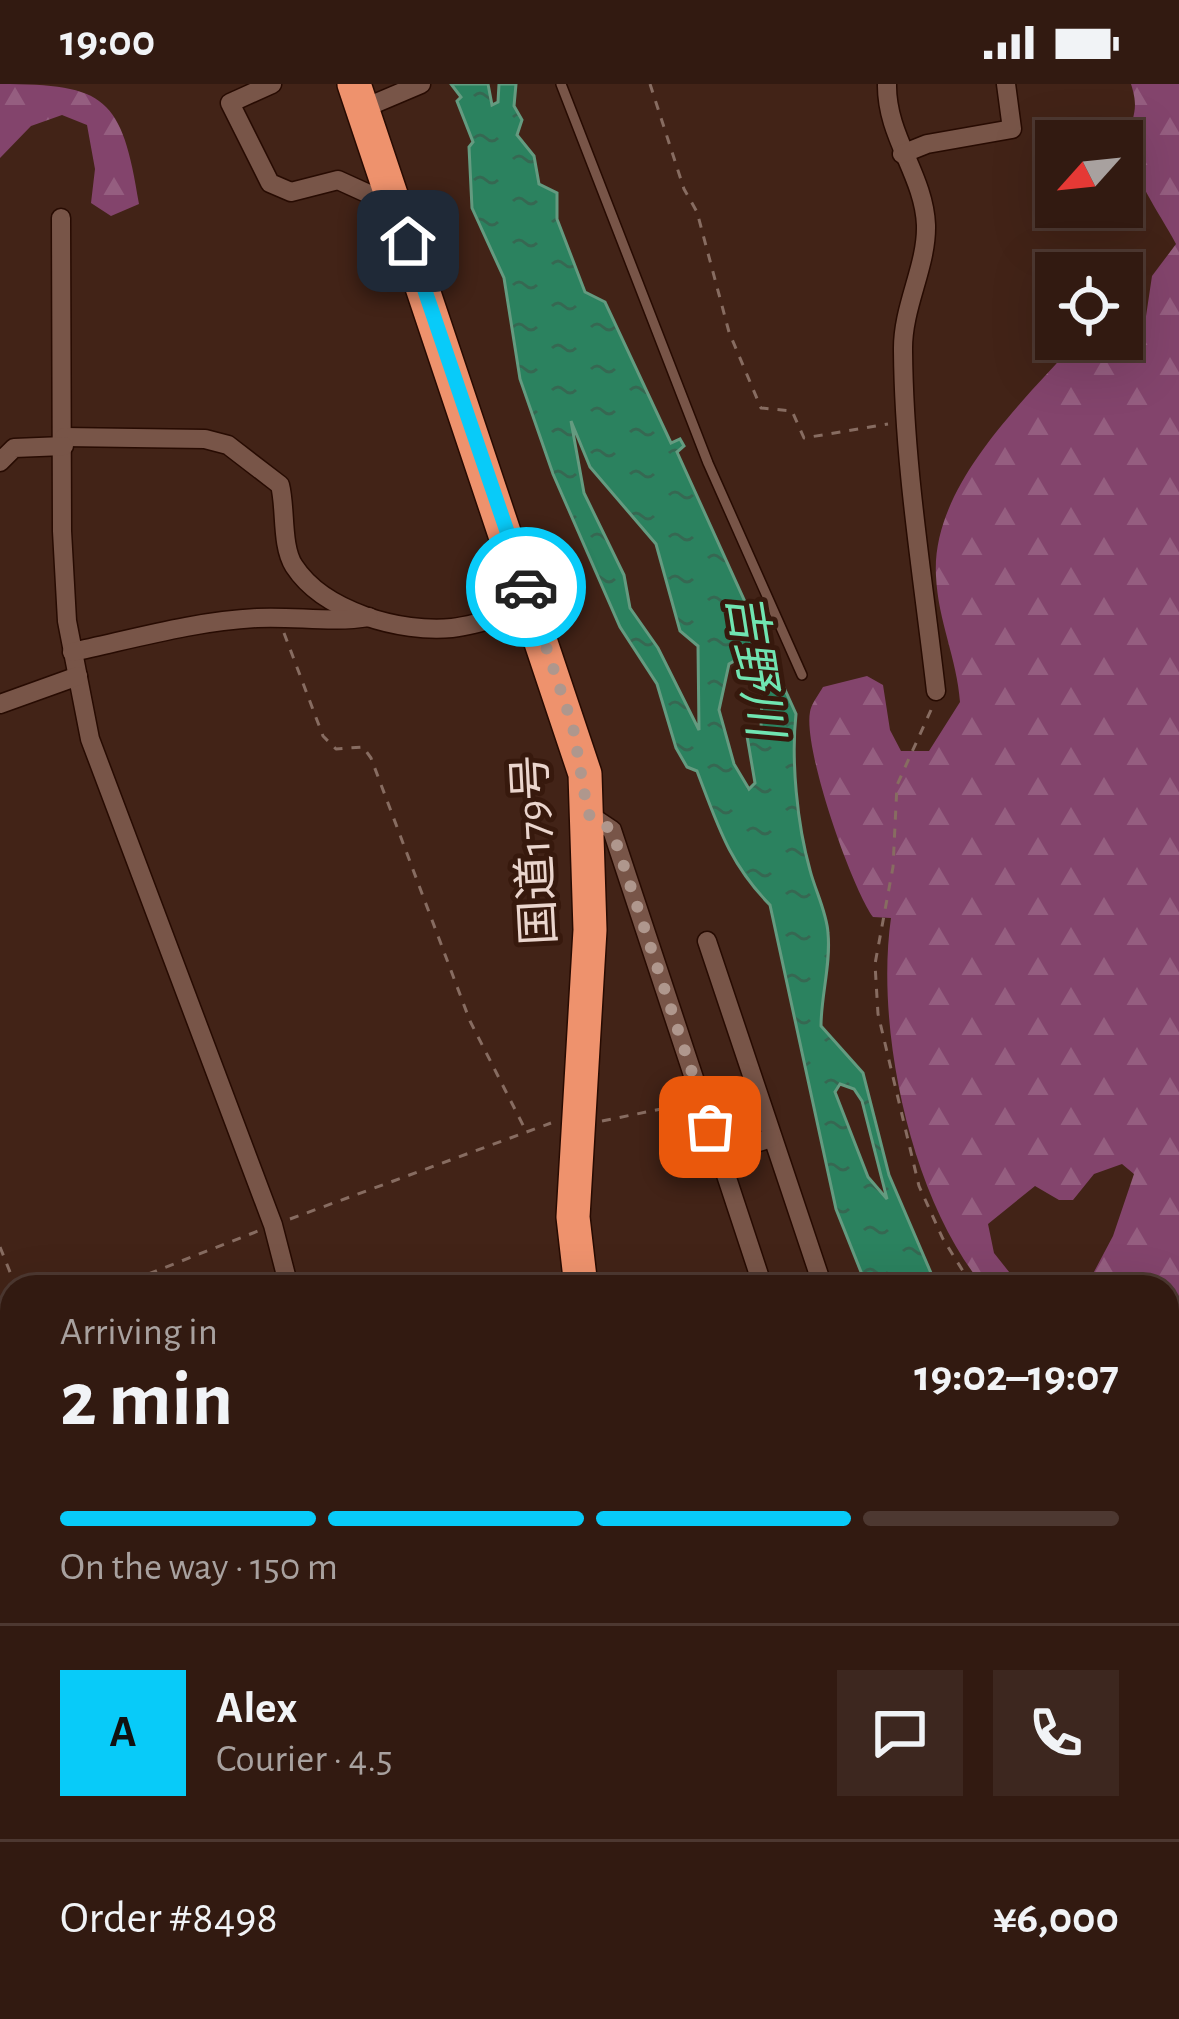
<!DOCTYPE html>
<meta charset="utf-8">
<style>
body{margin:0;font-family:"Alegreya Sans","Noto Sans JP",sans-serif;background:#3d271f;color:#f1f3f6;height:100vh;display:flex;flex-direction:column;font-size:45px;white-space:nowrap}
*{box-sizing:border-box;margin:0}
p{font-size:39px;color:#a8a19f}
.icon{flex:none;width:66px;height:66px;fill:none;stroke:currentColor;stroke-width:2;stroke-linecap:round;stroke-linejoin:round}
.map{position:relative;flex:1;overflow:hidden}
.side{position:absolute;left:0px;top:1191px;width:1179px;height:744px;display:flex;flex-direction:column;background:#321a11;border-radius:36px 36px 0 0;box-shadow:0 12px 48px #0002,0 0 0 3px #4d3831}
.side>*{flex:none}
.needle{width:78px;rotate:243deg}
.buttons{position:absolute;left:1035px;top:36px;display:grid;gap:24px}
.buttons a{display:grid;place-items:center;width:108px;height:108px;border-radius:0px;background:#321a11;box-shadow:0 12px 48px #0002,0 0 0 3px #4d3831;font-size:60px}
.pin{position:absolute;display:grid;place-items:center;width:102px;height:102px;color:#fff;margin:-51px;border-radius:24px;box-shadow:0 6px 18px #0006}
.courier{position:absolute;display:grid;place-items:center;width:120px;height:120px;margin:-60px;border:9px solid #08cbf9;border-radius:50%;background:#fff;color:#222;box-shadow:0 3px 15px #0007}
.head em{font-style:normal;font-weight:700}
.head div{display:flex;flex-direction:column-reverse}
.head{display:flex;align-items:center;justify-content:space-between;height:204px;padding:0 60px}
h1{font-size:78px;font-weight:700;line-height:90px}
.bar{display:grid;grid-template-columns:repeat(4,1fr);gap:18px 12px;align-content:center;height:144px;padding:0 60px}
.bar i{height:15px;border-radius:9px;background:#4d3831}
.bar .on{background:#08cbf9}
.bar p{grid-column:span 4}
.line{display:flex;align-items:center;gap:30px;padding:0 60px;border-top:3px solid #4d3831}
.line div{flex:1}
.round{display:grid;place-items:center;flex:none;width:126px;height:126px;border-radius:0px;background:#3d271f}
.status{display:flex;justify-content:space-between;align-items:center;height:84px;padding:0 60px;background:#321a11;direction:ltr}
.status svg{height:33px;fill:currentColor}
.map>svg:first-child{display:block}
</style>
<div class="status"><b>19:00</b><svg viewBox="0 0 49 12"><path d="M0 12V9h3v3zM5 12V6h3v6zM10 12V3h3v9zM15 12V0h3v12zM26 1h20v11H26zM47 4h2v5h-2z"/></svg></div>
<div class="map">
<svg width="1179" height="1935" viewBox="0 0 1179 1935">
<defs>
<pattern id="forest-firs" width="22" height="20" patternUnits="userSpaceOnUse" patternTransform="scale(3)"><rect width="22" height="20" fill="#83446c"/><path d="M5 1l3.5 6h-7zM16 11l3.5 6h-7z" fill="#955e80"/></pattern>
<pattern id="water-ripples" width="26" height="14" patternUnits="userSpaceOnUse" patternTransform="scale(3)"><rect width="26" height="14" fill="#2b825f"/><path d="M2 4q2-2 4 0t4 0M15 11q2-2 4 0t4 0" fill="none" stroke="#366852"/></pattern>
</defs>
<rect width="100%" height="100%" fill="#422317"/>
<g fill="url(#forest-firs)">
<path d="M0 0C106 0 122 13 139 120L111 132 91 119 95 85 87 41 62 31 31 42 0 74Z"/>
<path d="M1131 0H1179V1248L1167 1243V1203H1086L1113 1152 1134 1090 1122 1080 1094 1090 1073 1116H1059L1035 1102 988 1140 994 1169 1021 1203H984C911 1115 875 945 891 834L873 833C851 802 803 665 810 628 811 620 819 610 823 603L867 592 883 601 890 646 901 667H929L960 618C957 575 938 537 936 492 931 403 1020 321 1075 259L1098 269 1142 259 1152 192 1176 160C1160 129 1130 91 1130 55 1131 30 1140 28 1131 0Z"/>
<path d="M0 1849 12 1854V1923H77L96 1935H0Z"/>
</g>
<g fill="url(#water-ripples)" stroke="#649b80" stroke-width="3" fill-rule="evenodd">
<path d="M451 0H488L492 21 498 18 499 0H516L514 22 522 36 517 51 534 72 539 100 557 109V135L585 208 605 218 671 359 680 355 684 362 677 368 796 630C791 676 797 740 810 786 815 806 827 829 828 849 831 880 821 912 821 942L863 989 889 1091 937 1203H867L836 1125 770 821C729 779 718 742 697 687L687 683 676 664 657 600 620 543 553 390 520 295 504 194 472 124 469 63 473 58 457 17 461 13ZM571 337 590 383 656 460 680 547 698 562 699 646 658 564 630 524 624 491 584 409ZM740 574 762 603 761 645 747 652 755 699 749 705 734 680 719 626 729 580ZM840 1000 854 1005 862 1017 887 1115 868 1093 835 1008Z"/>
<path d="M1167 1686 1171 1719 1179 1735V1849L1167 1826Z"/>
</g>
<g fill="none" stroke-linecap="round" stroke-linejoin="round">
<g stroke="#270b02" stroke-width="12">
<path id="lane" d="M561 0 708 379 802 591"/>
</g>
<g stroke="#270b02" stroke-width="21">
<g id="street">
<path d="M272 0 230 19 270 99 291 108 338 96 393 121"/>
<path d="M887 0C886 52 924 91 926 141 927 183 902 223 903 267 904 382 923 493 936 607"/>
<path d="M362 25 421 0"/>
<path d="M902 70 927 60 1012 45 1006 0"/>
<path d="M61 134 62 447 67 537 90 655 273 1141 289 1203"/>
<path d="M64 353 205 355 228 361 280 401C286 424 281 462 294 482 324 528 401 549 452 544 479 541 507 530 533 523"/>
<path d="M0 378 14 364 64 362"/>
<path d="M72 568C133 555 195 537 257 534 295 532 331 539 369 533"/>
<path d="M0 620 78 592"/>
<path d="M588 730 612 746 763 1203"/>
<path d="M707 857 823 1203"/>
<path d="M719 1071 771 1054"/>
<path d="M1167 1902 1172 1934"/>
</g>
</g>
<g stroke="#270b02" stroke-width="36">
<g id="highway">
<path d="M354 0 585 690 590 846 573 1133 581 1203"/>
<path d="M890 1923 910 1935"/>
</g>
</g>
<g stroke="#876c61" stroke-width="3" stroke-dasharray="9 9" stroke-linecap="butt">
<path d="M650 0 684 105 697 128 729 248 761 324 792 327 804 354 888 340"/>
<path d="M284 549 323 652 336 665 363 663 371 674 470 937 525 1045"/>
<path d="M931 626 897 701 893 783 875 880 878 930 919 1102 943 1155 973 1203"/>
<path d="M602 1037 686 1020"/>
<path d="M290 1135 551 1039"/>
<path d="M0 1163 16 1203"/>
<path d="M115 1203 258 1147"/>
<path d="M0 1254 12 1247"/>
<path d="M1167 1333 1179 1344"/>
<path d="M0 1580 12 1576"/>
<path d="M0 1814 12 1824"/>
</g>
<use href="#lane" stroke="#785548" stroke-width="9"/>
<use href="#street" stroke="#785548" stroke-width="18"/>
<use href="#highway" stroke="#ee926d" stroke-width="33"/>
</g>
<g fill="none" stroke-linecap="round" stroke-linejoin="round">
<path stroke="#af978d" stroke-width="12" stroke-dasharray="0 21.6" d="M526 503 573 643 588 730 612 746 710 1043"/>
<path stroke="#08cbf9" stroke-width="15" d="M408 157 526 503"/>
</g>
<g text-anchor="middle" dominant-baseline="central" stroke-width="10" stroke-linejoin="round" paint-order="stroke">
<g font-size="45" fill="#ead5cd" stroke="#37190d">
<text transform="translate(536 766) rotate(-93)">国道179号</text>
</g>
<g font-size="48" font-style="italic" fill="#70e4b1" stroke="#37190d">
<text transform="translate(753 581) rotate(81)">吉野川</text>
</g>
</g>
</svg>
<div class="buttons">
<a><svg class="needle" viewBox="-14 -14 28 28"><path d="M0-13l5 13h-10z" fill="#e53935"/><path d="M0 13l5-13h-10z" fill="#a8a19f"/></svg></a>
<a><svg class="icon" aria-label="locate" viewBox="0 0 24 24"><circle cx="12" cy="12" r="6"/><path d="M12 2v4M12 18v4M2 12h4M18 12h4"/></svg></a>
</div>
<div class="pin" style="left:710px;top:1043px;background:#ea580c"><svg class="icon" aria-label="bag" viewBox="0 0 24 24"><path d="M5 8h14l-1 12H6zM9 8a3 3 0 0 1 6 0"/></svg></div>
<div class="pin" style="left:408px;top:157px;background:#1f2937"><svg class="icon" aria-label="home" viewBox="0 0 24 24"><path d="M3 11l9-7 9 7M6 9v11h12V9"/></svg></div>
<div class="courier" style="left:526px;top:503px"><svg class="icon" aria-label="car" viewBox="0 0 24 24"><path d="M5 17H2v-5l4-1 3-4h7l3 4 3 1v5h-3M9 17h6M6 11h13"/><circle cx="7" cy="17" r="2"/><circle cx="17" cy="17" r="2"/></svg></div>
<section class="side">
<div class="head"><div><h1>2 min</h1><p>Arriving in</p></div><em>19:02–19:07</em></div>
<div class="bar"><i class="on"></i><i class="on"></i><i class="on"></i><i></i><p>On the way · 150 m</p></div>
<div class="line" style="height:216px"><b class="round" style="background:#08cbf9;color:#111">A</b><div><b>Alex</b><p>Courier · 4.5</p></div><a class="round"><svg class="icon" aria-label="chat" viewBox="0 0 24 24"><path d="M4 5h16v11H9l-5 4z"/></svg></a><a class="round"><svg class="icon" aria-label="phone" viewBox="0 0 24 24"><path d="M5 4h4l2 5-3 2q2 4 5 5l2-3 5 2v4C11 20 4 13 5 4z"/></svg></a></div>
<div class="line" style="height:156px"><div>Order #8498</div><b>¥6,000</b></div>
</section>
</div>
